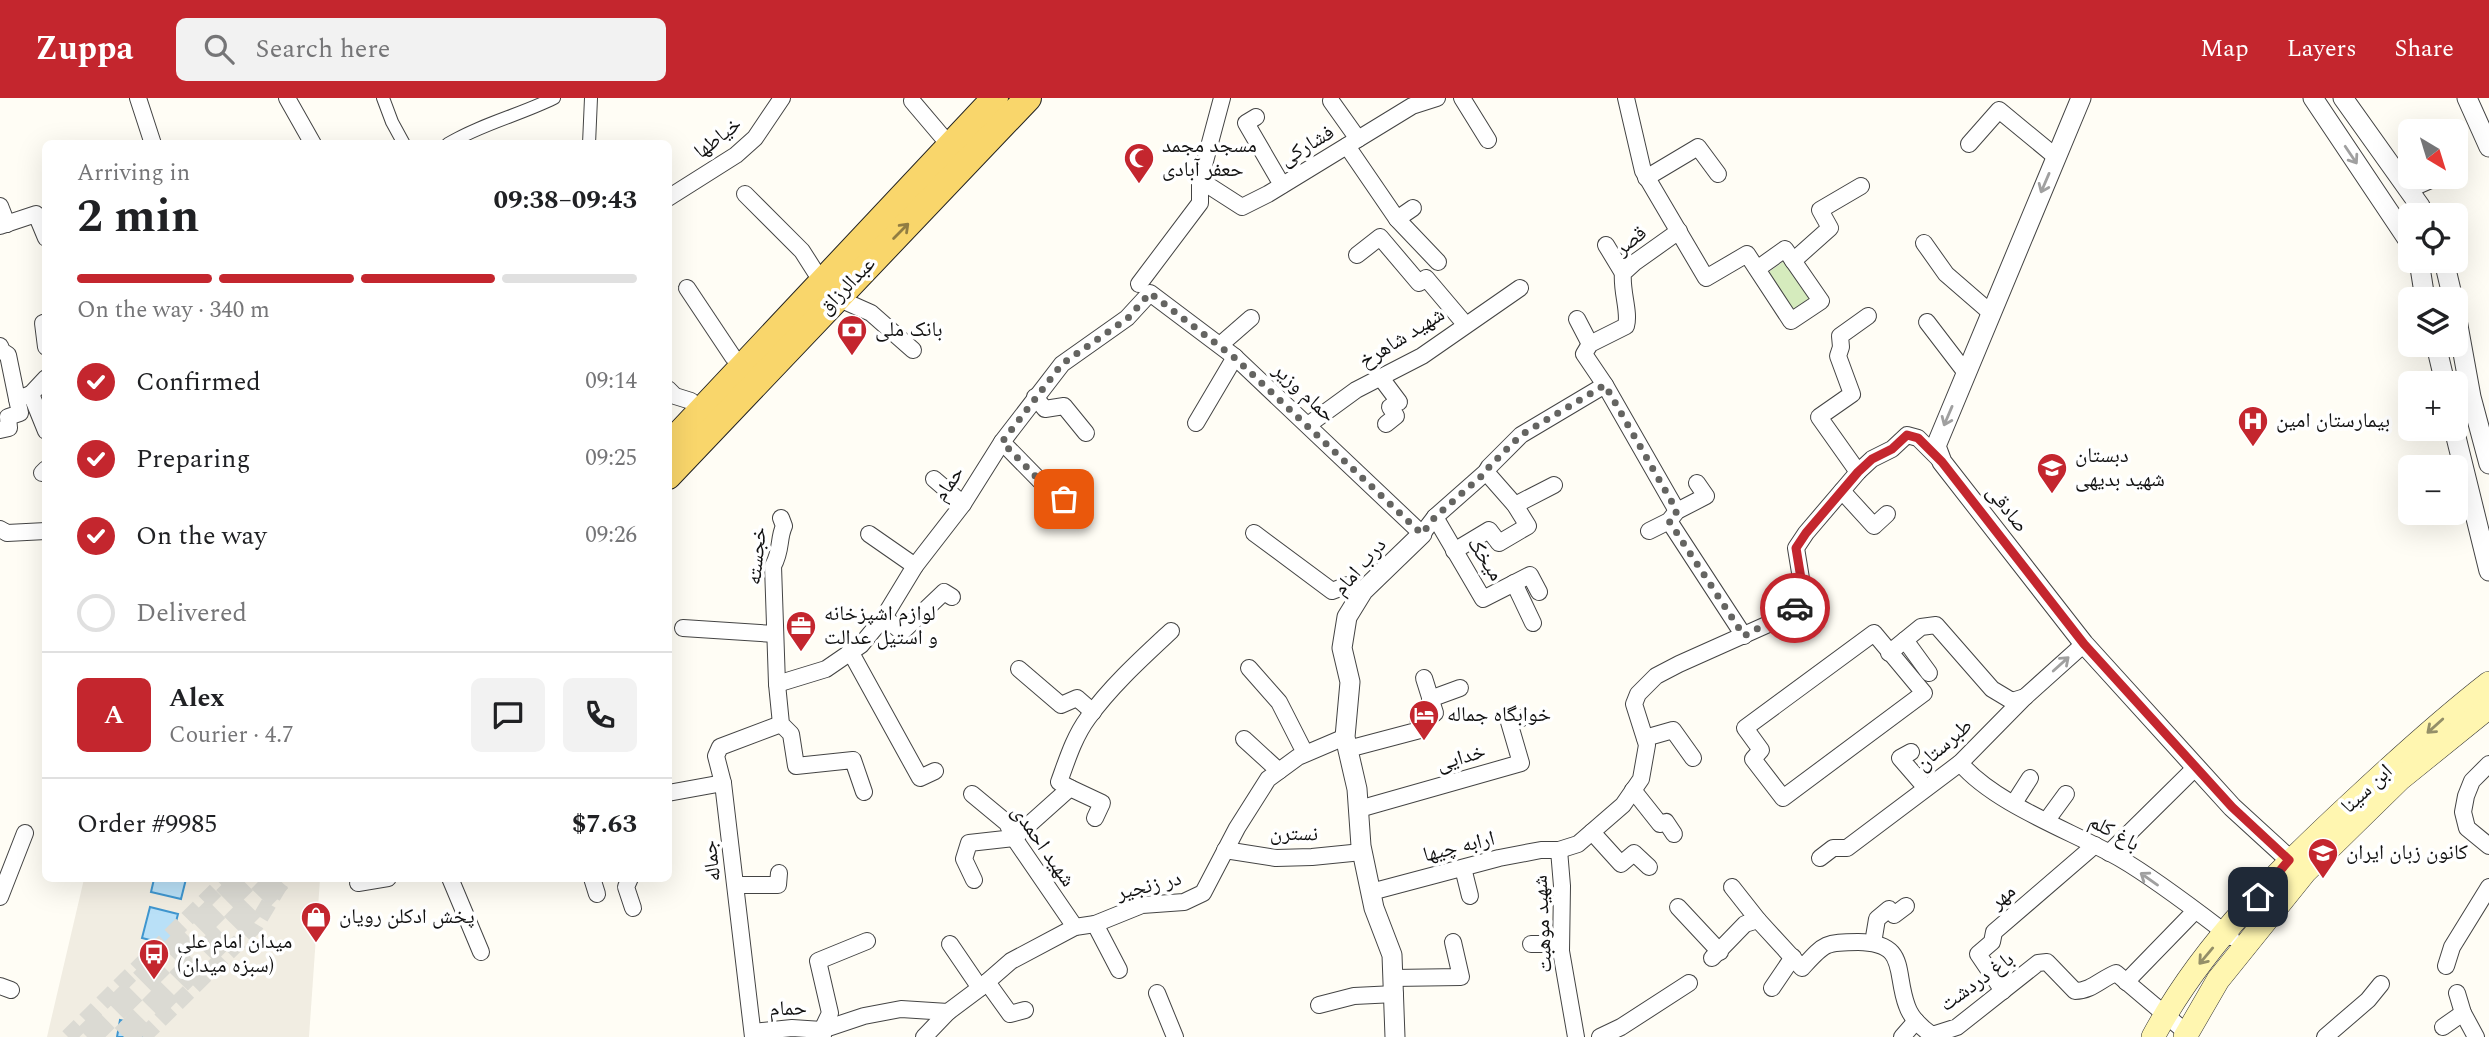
<!DOCTYPE html>
<meta charset="utf-8">
<style>
body{margin:0;font-family:Spectral,"Noto Naskh Arabic",serif;background:#f2f2f2;color:#202124;height:100vh;display:flex;flex-direction:column;font-size:26px;white-space:nowrap}
*{box-sizing:border-box;margin:0}
p{font-size:23px;color:#757577}
.icon{flex:none;width:38px;height:38px;fill:none;stroke:currentColor;stroke-width:2;stroke-linecap:round;stroke-linejoin:round}
.map{position:relative;flex:1;overflow:hidden}
.sheet{position:absolute;left:42px;top:42px;width:630px;height:742px;display:flex;flex-direction:column;background:#fff;border-radius:10px;box-shadow:0 7px 28px #0002}
.sheet>*{flex:none}
.needle{width:46px;rotate:142deg}
.controls{position:absolute;left:2398px;top:21px;display:grid;gap:14px}
.controls a{display:grid;place-items:center;width:70px;height:70px;border-radius:10px;background:#fff;box-shadow:0 7px 28px #0002;font-size:35px}
.pin{position:absolute;display:grid;place-items:center;width:60px;height:60px;color:#fff;margin:-30px;border-radius:14px;box-shadow:0 4px 10px #0006}
.courier{position:absolute;display:grid;place-items:center;width:70px;height:70px;margin:-35px;border:5px solid #c4262e;border-radius:50%;background:#fff;color:#222;box-shadow:0 2px 9px #0007}
.headline em{font-style:normal;font-weight:700}
.headline div{display:flex;flex-direction:column-reverse}
.headline{display:flex;align-items:center;justify-content:space-between;height:119px;padding:0 35px}
h1{font-size:46px;font-weight:700;line-height:52px}
.bar{display:grid;grid-template-columns:repeat(4,1fr);gap:10px 7px;align-content:center;height:84px;padding:0 35px}
.bar i{height:9px;border-radius:5px;background:#e0e0e0}
.bar .active{background:#c4262e}
.bar p{grid-column:span 4}
.line{display:flex;align-items:center;gap:18px;padding:0 35px;border-top:2px solid #e0e0e0}
.line div{flex:1}
.round{display:grid;place-items:center;flex:none;width:74px;height:74px;border-radius:10px;background:#f2f2f2}
ol{padding:0 35px;list-style:none}
li{display:flex;align-items:center;gap:21px;height:77px}
li p{margin-inline-start:auto}
li .icon{padding:7px;border-radius:50%;background:#c4262e;color:#fff;stroke-width:4}
li:last-child{color:#757577}
li i{width:38px;height:38px;border:4px solid #e0e0e0;border-radius:50%}
header{display:flex;align-items:center;gap:42px;box-sizing:border-box;height:98px;padding:0 35px;background:#c4262e;color:#fff}
header strong{font-size:33px}
nav{display:flex;gap:38px;margin-inline-start:auto;font-size:24px}
.search{width:490px;height:63px;background:#f2f2f2;display:flex;align-items:center;gap:18px;box-sizing:border-box;padding:0 24px;border-radius:10px;color:#757577;font-size:26px}
.map>svg:first-child{display:block}
</style>
<header>
<strong>Zuppa</strong>
<div class="search"><svg class="icon" aria-label="search" viewBox="0 0 24 24"><circle cx="10" cy="10" r="6"/><path d="M15 15l6 6"/></svg>Search here</div>
<nav><a>Map</a><a>Layers</a><a>Share</a></nav>
</header>
<div class="map">
<svg width="2489" height="939" viewBox="0 0 2489 939">
<rect width="100%" height="100%" fill="#fffdf5"/>
<path fill="#d5ebbd" d="M1784 163 1811 202 1792 215 1766 176Z"/>
<path fill="#f1ede2" d="M84 781H320L309 939H47Z"/>
<g fill="#b9e0f7" stroke="#3f96cf" stroke-width="2">
<path d="M154 781H186L181 801 151 794Z"/>
<path d="M150 809 178 816 170 847 142 840Z"/>
<path d="M120 922 147 928 145 939H117Z"/>
</g>
<g fill="none" stroke-linecap="round" stroke-linejoin="round">
<g stroke="#dbdad3" stroke-width="16" stroke-dasharray="16 8" stroke-linecap="butt">
<path d="M68 939 228 780"/>
<path d="M143 939 256 827 284 780"/>
</g>
<g stroke="#dbdad3" stroke-width="26" stroke-dasharray="26 13" stroke-linecap="butt">
<path d="M87 939 247 780"/>
<path d="M124 939 280 780"/>
</g>
<g stroke="#444" stroke-width="14">
<g id="pedestrian">
<path d="M383 0 392 24 404 46"/>
<path d="M448 46C481 26 520 17 554 0"/>
<path d="M589 46 591 0"/>
</g>
</g>
<g stroke="#444" stroke-width="18">
<g id="minor">
<path d="M138 0 153 46"/>
<path d="M287 0 313 46"/>
<path d="M1462 0 1488 42"/>
<path d="M1626 0 1643 73 1706 180 1747 156 1791 223 1821 203 1785 151 1757 171"/>
<path d="M912 3 951 49"/>
<path d="M1331 3 1358 41"/>
<path d="M1256 19 1246 25 1282 87"/>
<path d="M1969 46 1999 12 2056 59"/>
<path d="M1347 48 1397 121 1438 164"/>
<path d="M1646 80 1698 49 1718 76"/>
<path d="M1200 82 1242 109 1268 96 1412 8 1437 0"/>
<path d="M2408 92 2433 81"/>
<path d="M745 96 802 153 816 175"/>
<path d="M668 100 736 57 755 40 782 0"/>
<path d="M0 108 7 126"/>
<path d="M1397 121 1413 110"/>
<path d="M0 128 36 116 46 140"/>
<path d="M1924 145 1946 176 1991 215"/>
<path d="M1606 147 1623 175"/>
<path d="M1357 157 1380 139 1419 185 1426 180 1465 226"/>
<path d="M1793 163 1830 130 1820 112 1861 88"/>
<path d="M1139 186 1200 105V82L1222 0"/>
<path d="M687 190 733 259"/>
<path d="M844 203 871 215 913 252"/>
<path d="M1577 221 1590 246"/>
<path d="M46 224 43 225 46 249"/>
<path d="M1927 224 1966 275"/>
<path d="M1220 247 1251 220"/>
<path d="M0 248 2 253 8 257 17 301 31 296"/>
<path d="M46 280 31 296 46 333"/>
<path d="M1381 280 1399 304 1390 309 1396 318 1386 326"/>
<path d="M668 291 675 298 691 303"/>
<path d="M1035 299 1045 311 1064 308 1086 335"/>
<path d="M1196 325 1235 259"/>
<path d="M1308 327 1356 292 1422 258 1520 190"/>
<path d="M0 332 9 330 8 319 20 315 17 301"/>
<path d="M1002 344 1054 397 1064 401"/>
<path d="M1858 374 1819 319 1852 296 1838 258 1841 249 1840 238 1868 218"/>
<path d="M42 375 46 371"/>
<path d="M934 381 963 406"/>
<path d="M1842 393 1874 428 1887 416"/>
<path d="M1515 407 1554 387"/>
<path d="M1677 413 1605 287 1584 256 1590 246 1626 228C1630 214 1621 193 1623 175L1634 165 1679 133"/>
<path d="M1435 419 1483 501 1530 477 1539 494"/>
<path d="M781 420 784 428C778 441 782 452 773 468L777 586 781 626 791 636 796 668 853 662 864 694"/>
<path d="M1669 423 1744 538"/>
<path d="M0 431 7 435 46 433"/>
<path d="M1649 433 1669 423 1677 413 1706 398 1697 385"/>
<path d="M1254 435 1332 493 1348 487 1363 493"/>
<path d="M869 436 915 468"/>
<path d="M1454 453 1489 432 1499 445 1528 428 1515 407 1486 374"/>
<path d="M1514 485 1533 525"/>
<path d="M1805 505 1796 450 1806 435 1858 374 1872 361 1892 351 1907 337 1918 340 1942 364"/>
<path d="M884 519 902 534 944 494 952 499"/>
<path d="M683 530 775 536"/>
<path d="M1874 535 1924 595 1783 700 1753 661 1761 652 1745 630Z"/>
<path d="M1905 542 1929 575"/>
<path d="M850 553 920 680 935 673"/>
<path d="M1889 555 1921 529 1936 527 1992 591 2012 603 2025 599"/>
<path d="M1249 570 1279 604 1305 655"/>
<path d="M1019 571 1061 607 1077 600 1093 614"/>
<path d="M777 586 826 571 861 547 884 519 915 468 963 406 1002 344 1062 266 1127 220 1150 195 1235 259 1422 436 1435 419 1486 374 1489 369 1521 337 1605 287"/>
<path d="M1430 601 1460 590"/>
<path d="M1645 640 1673 632 1693 660"/>
<path d="M1244 641 1279 673"/>
<path d="M1348 651 1420 632 1418 618 1435 615 1424 580"/>
<path d="M1911 654 1900 660 1926 690"/>
<path d="M1960 665C1996 707 2072 733 2121 761 2157 782 2198 814 2231 839"/>
<path d="M2489 666 2472 683 2466 698 2463 714 2467 730 2489 748"/>
<path d="M1070 690 1102 705 1095 720"/>
<path d="M1633 692 1660 726 1666 724 1674 736"/>
<path d="M668 695 723 685"/>
<path d="M972 696 1007 725 1014 740 1075 829"/>
<path d="M2014 705 2030 680"/>
<path d="M1359 711 1521 665 1509 624 1522 620"/>
<path d="M2047 722 2066 696"/>
<path d="M1592 734 1621 766 1634 755 1649 769"/>
<path d="M1225 752 1276 760 1312 759 1362 754"/>
<path d="M1559 752 1562 788 1561 853 1576 939"/>
<path d="M2109 755 2196 669"/>
<path d="M1820 760 1833 750H1847L1960 665 2025 599 2084 546"/>
<path d="M1463 770 1470 798"/>
<path d="M450 780 481 854"/>
<path d="M592 780 597 796"/>
<path d="M630 780 626 789 633 810"/>
<path d="M974 782 964 761 969 745 1014 740 1070 690 1059 684C1067 662 1074 639 1088 620 1111 588 1142 560 1171 533"/>
<path d="M358 785 388 780"/>
<path d="M736 787H778L779 775"/>
<path d="M1732 789 1758 822"/>
<path d="M1371 794 1499 760 1541 752H1559L1578 746 1623 707 1641 681 1647 647 1634 606 1638 596 1656 578 1679 566 1773 524 1805 505 1815 502"/>
<path d="M0 799 25 735"/>
<path d="M1678 809 1720 854"/>
<path d="M1095 826 1119 872"/>
<path d="M1873 845 1877 821 1889 811 1894 817 1906 808"/>
<path d="M950 846 980 890"/>
<path d="M1531 846H1561"/>
<path d="M1712 860 1745 826 1758 822 1802 870C1824 846 1824 844 1858 844 1909 845 1894 874 1907 908 1911 920 1922 930 1932 937L1957 929 2038 865 2047 864 2075 893C2091 893 2101 881 2116 875L2187 935"/>
<path d="M2446 868 2452 849 2489 789"/>
<path d="M1393 880 1461 879 1453 844"/>
<path d="M987 884 1010 916 1025 912"/>
<path d="M2126 884 2195 813"/>
<path d="M0 888 11 892"/>
<path d="M1772 890 1793 859"/>
<path d="M2003 893 1978 856 1992 844 1994 834 2095 747"/>
<path d="M1157 895 1175 939"/>
<path d="M2457 895 2463 915 2476 939"/>
<path d="M1319 907 1354 898 1395 896"/>
<path d="M2443 929 2463 915"/>
<path d="M753 934 792 930 822 932 864 918 901 911 948 914"/>
<path d="M823 937 822 932 830 915 818 863 867 843"/>
<path d="M753 939 723 685 716 658 720 649 781 626"/>
<path d="M924 939 948 914 980 890 1011 863 1075 829 1095 826 1142 807 1184 804 1203 795 1237 730 1268 681 1298 659 1345 639"/>
<path d="M1600 939 1621 929 1689 885"/>
<path d="M1902 939 1916 923"/>
<path d="M2325 939 2368 902 2381 886"/>
</g>
</g>
<g stroke="#444" stroke-width="21">
<g id="tertiary">
<path d="M2081 0 1936 348 1942 364 2084 546 2232 709 2302 773"/>
<path d="M2313 0 2410 145"/>
<path d="M2343 0 2420 108 2424 117"/>
<path d="M2467 0 2489 49"/>
<path d="M2419 163 2425 201"/>
<path d="M2444 163 2453 201"/>
<path d="M2455 211 2471 299 2489 366"/>
<path d="M2436 247 2445 285"/>
<path d="M2454 331 2489 473"/>
<path d="M1395 939 1392 857 1374 810 1361 748 1357 691 1345 639 1350 584 1342 550 1347 519 1363 493 1422 436"/>
</g>
</g>
<g stroke="#333" stroke-width="24">
<g id="secondary">
<path d="M2153 939C2203 845 2283 768 2360 697 2402 658 2444 620 2489 585"/>
<path d="M2185 939 2218 882 2305 774 2400 681 2489 609"/>
</g>
</g>
<g stroke="#222" stroke-width="28">
<g id="primary">
<path d="M668 348 995 0"/>
<path d="M668 378 1028 0"/>
</g>
</g>
<use href="#pedestrian" stroke="#fff" stroke-width="12"/>
<use href="#minor" stroke="#fff" stroke-width="16"/>
<use href="#tertiary" stroke="#fff" stroke-width="19"/>
<use href="#secondary" stroke="#fff6b0" stroke-width="23"/>
<use href="#primary" stroke="#f9d66b" stroke-width="26"/>
</g>
<defs><path id="oneway-shaft" d="M-6 0H5M1.5-3L5.5 0L1.5 3" fill="none" stroke-width="1.6" stroke-linecap="round" stroke-linejoin="round" transform="scale(1.75)"/></defs>
<g stroke="#a0a0a0">
<use href="#oneway-shaft" transform="translate(2351 57) rotate(56)"/>
<use href="#oneway-shaft" transform="translate(2045 85) rotate(113)"/>
<use href="#oneway-shaft" transform="translate(1948 318) rotate(113)"/>
<use href="#oneway-shaft" transform="translate(2061 566) rotate(-42)"/>
<use href="#oneway-shaft" transform="translate(2149 781) rotate(-145)"/>
</g>
<use stroke="#917d42" href="#oneway-shaft" transform="translate(901 133) rotate(-45)"/>
<g stroke="#948f68">
<use href="#oneway-shaft" transform="translate(2435 628) rotate(138)"/>
<use href="#oneway-shaft" transform="translate(2206 858) rotate(130)"/>
</g>
<g fill="none" stroke-linecap="round" stroke-linejoin="round">
<path stroke="#646461" stroke-width="7" stroke-dasharray="0 12.6" d="M1064 401 1054 397 1002 344 1062 266 1128 220 1150 195 1235 260 1422 436 1435 419 1486 374 1489 369 1521 337 1605 287 1677 413 1669 423 1744 538 1795 510"/>
<path stroke="#c4262e" stroke-width="9" d="M1795 510 1805 505 1796 450 1806 435 1858 374 1872 361 1892 351 1907 337 1918 340 1942 364 2084 546 2232 709 2289 762 2258 799"/>
</g>
<defs>
<g id="mosque-pin" transform="scale(1.575)"><path d="M0 17L-7.5 6A9.5 9.5 0 1 1 7.5 6Z" fill="#c4262e" stroke="#fff"/><path d="M3.5-4.9A6 6 0 1 0 3.5 4.9A5 5 0 1 1 3.5-4.9Z" fill="#fff"/></g>
<g id="bank-pin" transform="scale(1.575)"><path d="M0 17L-7.5 6A9.5 9.5 0 1 1 7.5 6Z" fill="#c4262e" stroke="#fff"/><path d="M-6-4H6V4H-6ZM0-2.3a2.3 2.3 0 1 0 0 4.6a2.3 2.3 0 1 0 0-4.6Z" fill="#fff"/></g>
<g id="hospital-pin" transform="scale(1.575)"><path d="M0 17L-7.5 6A9.5 9.5 0 1 1 7.5 6Z" fill="#c4262e" stroke="#fff"/><path d="M-5-5h3v3.5h4V-5h3V5h-3V1.5h-4V5h-3Z" fill="#fff"/></g>
<g id="school-pin" transform="scale(1.575)"><path d="M0 17L-7.5 6A9.5 9.5 0 1 1 7.5 6Z" fill="#c4262e" stroke="#fff"/><path d="M0-5L7-2L0 1L-7-2ZM-4 1L0 2.5L4 1V4Q0 6-4 4Z" fill="#fff"/></g>
<g id="office-pin" transform="scale(1.575)"><path d="M0 17L-7.5 6A9.5 9.5 0 1 1 7.5 6Z" fill="#c4262e" stroke="#fff"/><path d="M-6-3h4V-5.5h4V-3h4V5H-6ZM-1-4.5V-3h2v-1.5ZM-6 0V1H6V0Z" fill="#fff"/></g>
<g id="hotel-pin" transform="scale(1.575)"><path d="M0 17L-7.5 6A9.5 9.5 0 1 1 7.5 6Z" fill="#c4262e" stroke="#fff"/><path d="M-6-4.5h1.5V1H6V5H4.5V3h-9V5H-6ZM-4 0a1.8 1.8 0 1 1 3.6 0ZM.5 0V-2.5h3Q6-2.5 6 0Z" fill="#fff"/></g>
<g id="shop-pin" transform="scale(1.575)"><path d="M0 17L-7.5 6A9.5 9.5 0 1 1 7.5 6Z" fill="#c4262e" stroke="#fff"/><path d="M-5-2.5h2.3a2.7 3.5 0 0 1 5.4 0H5L5.5 6h-11ZM-1.5-2.5h3a1.5 2.3 0 0 0-3 0Z" fill="#fff"/></g>
<g id="bus-pin" transform="scale(1.575)"><path d="M0 17L-7.5 6A9.5 9.5 0 1 1 7.5 6Z" fill="#c4262e" stroke="#fff"/><path d="M-5-6H5V4H4V6H2V4H-2V6H-4V4H-5ZM-3.5-4V0h7V-4ZM-3.5 1.2v1.5H-2V1.2ZM2 1.2v1.5H3.5V1.2Z" fill="#fff"/></g>
</defs>
<g fill-rule="evenodd">
<use href="#mosque-pin" x="1139" y="60"/>
<use href="#bank-pin" x="852" y="232"/>
<use href="#hospital-pin" x="2253" y="323"/>
<use href="#school-pin" x="2052" y="370"/>
<use href="#office-pin" x="801" y="528"/>
<use href="#hotel-pin" x="1424" y="617"/>
<use href="#school-pin" x="2323" y="755"/>
<use href="#shop-pin" x="316" y="819"/>
<use href="#bus-pin" x="154" y="856"/>
</g>
<g text-anchor="middle" dominant-baseline="central" stroke-width="7" stroke-linejoin="round" paint-order="stroke">
<g font-size="21" fill="#111" stroke="#fff">
<text transform="translate(718 40) rotate(-38)">خیاطها</text>
<text transform="translate(1307 48) rotate(-31)">فشارکی</text>
<text transform="translate(1631 143) rotate(-39)">قصر</text>
<text transform="translate(847 188) rotate(-46)">عبدالرزاق</text>
<text transform="translate(1402 240) rotate(-32)">شهید شاهرخ</text>
<text transform="translate(1304 295) rotate(43)">حمام وزیر</text>
<text transform="translate(949 386) rotate(-56)">حمام</text>
<text transform="translate(2007 411) rotate(52)">صادقی</text>
<text transform="translate(757 458) rotate(-84)">خجسته</text>
<text transform="translate(1485 461) rotate(57)">میخک</text>
<text transform="translate(1360 469) rotate(-49)">درب امام</text>
<text transform="translate(1944 647) rotate(-41)">طبرستان</text>
<text transform="translate(1461 660) rotate(-16)">خدایی</text>
<text transform="translate(2367 691) rotate(-43)">ابن سینا</text>
<text transform="translate(2114 735) rotate(29)">باغ کلم</text>
<text transform="translate(1294 736) rotate(1)">نسترن</text>
<text transform="translate(1043 748) rotate(55)">شهید احمدی</text>
<text transform="translate(1459 749) rotate(-14)">ارابه چیها</text>
<text transform="translate(712 763) rotate(-97)">جماله</text>
<text transform="translate(1149 788) rotate(-14)">در زنجیر</text>
<text transform="translate(2003 799) rotate(-41)">مهر</text>
<text transform="translate(1543 826) rotate(-93)">شهید موهبت</text>
<text transform="translate(1977 884) rotate(-36)">باغ دردشت</text>
<text transform="translate(788 911) rotate(-2)">حمام</text>
</g>
<g font-size="21" fill="#111" stroke="#fff" text-anchor="start">
<text x="1162" y="48">مسجد مجمد<tspan x="1162" dy="24">حعفر آبادی</tspan></text>
<text x="875" y="232">بانک ملی</text>
<text x="2276" y="323">بیمارستان امین</text>
<text x="2075" y="358">دبستان<tspan x="2075" dy="24">شهید بدیهی</tspan></text>
<text x="824" y="516">لوازم اشپزخانه<tspan x="824" dy="24">و استیل عدالت</tspan></text>
<text x="1447" y="617">خوابگاه جماله</text>
<text x="2346" y="755">کانون زبان ایران</text>
<text x="339" y="819">پخش ادکلن رویان</text>
<text x="177" y="844">میدان امام علی<tspan x="177" dy="24">(سبزه میدان)</tspan></text>
</g>
</g>
</svg>
<div class="controls">
<a><svg class="needle" viewBox="-14 -14 28 28"><path d="M0-13l5 13h-10z" fill="#e53935"/><path d="M0 13l5-13h-10z" fill="#757577"/></svg></a>
<a><svg class="icon" aria-label="locate" viewBox="0 0 24 24"><circle cx="12" cy="12" r="6"/><path d="M12 2v4M12 18v4M2 12h4M18 12h4"/></svg></a>
<a><svg class="icon" aria-label="layers" viewBox="0 0 24 24"><path d="M12 4l9 5-9 5-9-5zM3 14l9 5 9-5"/></svg></a>
<a>+</a>
<a>−</a>
</div>
<div class="pin" style="left:1064px;top:401px;background:#ea580c"><svg class="icon" aria-label="bag" viewBox="0 0 24 24"><path d="M5 8h14l-1 12H6zM9 8a3 3 0 0 1 6 0"/></svg></div>
<div class="pin" style="left:2258px;top:799px;background:#1f2937"><svg class="icon" aria-label="home" viewBox="0 0 24 24"><path d="M3 11l9-7 9 7M6 9v11h12V9"/></svg></div>
<div class="courier" style="left:1795px;top:510px"><svg class="icon" aria-label="car" viewBox="0 0 24 24"><path d="M5 17H2v-5l4-1 3-4h7l3 4 3 1v5h-3M9 17h6M6 11h13"/><circle cx="7" cy="17" r="2"/><circle cx="17" cy="17" r="2"/></svg></div>
<section class="sheet">
<div class="headline"><div><h1>2 min</h1><p>Arriving in</p></div><em>09:38–09:43</em></div>
<div class="bar"><i class="active"></i><i class="active"></i><i class="active"></i><i></i><p>On the way · 340 m</p></div>
<ol>
<li><svg class="icon" aria-label="check" viewBox="0 0 24 24"><path d="M5 12l5 5 9-10"/></svg>Confirmed<p>09:14</p></li>
<li><svg class="icon" aria-label="check" viewBox="0 0 24 24"><path d="M5 12l5 5 9-10"/></svg>Preparing<p>09:25</p></li>
<li><svg class="icon" aria-label="check" viewBox="0 0 24 24"><path d="M5 12l5 5 9-10"/></svg>On the way<p>09:26</p></li>
<li><i></i>Delivered</li>
</ol>
<div class="line" style="height:126px"><b class="round" style="background:#c4262e;color:#fff">A</b><div><b>Alex</b><p>Courier · 4.7</p></div><a class="round"><svg class="icon" aria-label="chat" viewBox="0 0 24 24"><path d="M4 5h16v11H9l-5 4z"/></svg></a><a class="round"><svg class="icon" aria-label="phone" viewBox="0 0 24 24"><path d="M5 4h4l2 5-3 2q2 4 5 5l2-3 5 2v4C11 20 4 13 5 4z"/></svg></a></div>
<div class="line" style="height:91px"><div>Order #9985</div><b>$7.63</b></div>
</section>
</div>
